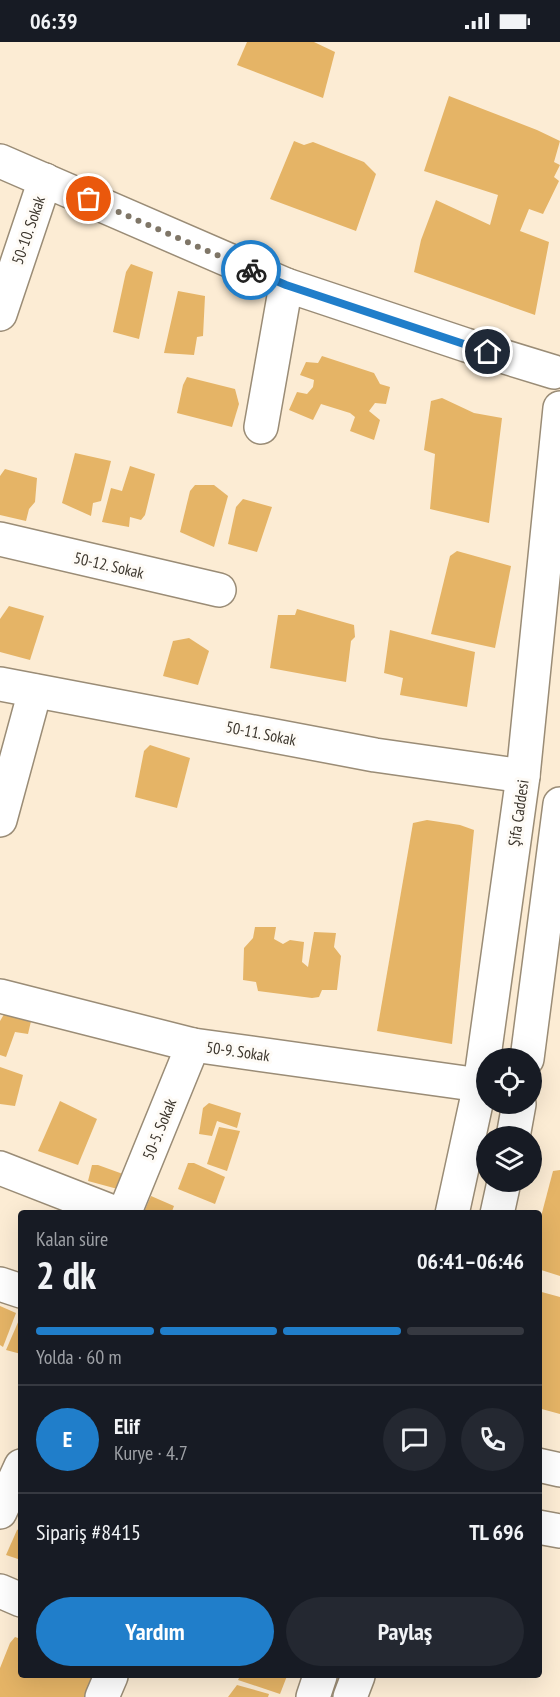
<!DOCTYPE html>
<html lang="tr">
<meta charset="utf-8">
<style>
body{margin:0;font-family:"PT Sans Narrow",sans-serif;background:#242831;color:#f1f3f6;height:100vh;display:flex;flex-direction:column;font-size:22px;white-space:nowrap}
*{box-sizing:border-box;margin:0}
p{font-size:20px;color:#9ea1a6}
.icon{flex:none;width:33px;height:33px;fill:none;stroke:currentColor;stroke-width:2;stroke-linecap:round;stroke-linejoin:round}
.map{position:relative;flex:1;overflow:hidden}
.details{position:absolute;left:18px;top:1168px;width:524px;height:468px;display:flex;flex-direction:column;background:#171b24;border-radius:6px;box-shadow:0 6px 24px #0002}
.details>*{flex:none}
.buttons{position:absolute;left:476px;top:1006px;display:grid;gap:12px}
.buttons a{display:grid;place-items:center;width:66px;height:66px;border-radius:50%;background:#171b24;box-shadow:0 6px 24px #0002;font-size:30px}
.pin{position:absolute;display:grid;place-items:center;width:51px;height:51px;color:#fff;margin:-26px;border:3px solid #fff;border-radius:50%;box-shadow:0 2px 6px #0007}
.courier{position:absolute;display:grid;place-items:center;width:60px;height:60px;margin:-30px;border:4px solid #207eca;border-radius:50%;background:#fff;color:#222;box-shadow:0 2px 8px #0007}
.overview em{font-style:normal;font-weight:700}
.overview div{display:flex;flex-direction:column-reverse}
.overview{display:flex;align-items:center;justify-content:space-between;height:102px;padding:0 18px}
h1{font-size:39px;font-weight:700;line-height:45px}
.bar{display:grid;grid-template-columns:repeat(4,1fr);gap:9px 6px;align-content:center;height:72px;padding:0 18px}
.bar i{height:8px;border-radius:4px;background:#363941}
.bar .active{background:#207eca}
.bar p{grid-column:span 4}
.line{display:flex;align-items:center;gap:15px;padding:0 18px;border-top:2px solid #363941}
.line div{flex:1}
.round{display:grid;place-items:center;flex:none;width:63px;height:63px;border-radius:32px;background:#242831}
.action{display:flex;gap:12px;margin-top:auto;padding:12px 18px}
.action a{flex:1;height:69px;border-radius:36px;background:#207eca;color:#fff;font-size:24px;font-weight:700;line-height:69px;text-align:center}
.action a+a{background:#242831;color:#f1f3f6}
.status{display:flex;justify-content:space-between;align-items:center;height:42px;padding:0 30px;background:#171b24;direction:ltr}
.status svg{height:16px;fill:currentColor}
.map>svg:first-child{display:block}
</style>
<div class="status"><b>06:39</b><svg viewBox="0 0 49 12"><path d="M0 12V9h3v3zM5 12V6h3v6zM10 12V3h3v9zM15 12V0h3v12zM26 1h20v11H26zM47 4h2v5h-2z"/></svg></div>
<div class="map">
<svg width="560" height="1655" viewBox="0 0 560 1655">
<rect width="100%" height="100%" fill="#fcecd4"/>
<g fill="#e5b466">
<path d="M247 0H314L335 10 323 56 237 23Z"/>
<path d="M449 54 537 88 560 99 554 120 560 123 554 135 559 139 543 172 529 167 520 189 549 200 535 273 414 230 421 198 436 158 490 183 498 153 424 129Z"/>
<path d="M294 99 304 103 313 100 364 120 376 132 356 189 270 157Z"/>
<path d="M131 222 153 230 139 297 113 290 126 230Z"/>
<path d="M178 249 205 254 203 294 197 295 194 313 164 311Z"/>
<path d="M322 314 374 331 380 342 390 345 386 362 375 361 369 369 380 378 374 398 350 389 355 375 350 371 321 362 313 378 289 368 297 350 307 352 313 345 314 338 300 333 306 320 318 321Z"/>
<path d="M187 335 235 347 239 362 232 385 177 371 183 343Z"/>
<path d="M442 356 474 371 502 376 489 481 430 467 435 412 424 408 431 359Z"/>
<path d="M75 411 111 419 101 459 93 461 91 474 62 461Z"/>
<path d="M130 424 155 432 145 473 141 478 130 475 129 485 102 480 111 446 122 449Z"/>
<path d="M5 427 37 436 35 460 29 467 26 479 0 473V434Z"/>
<path d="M195 443H214L228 454 214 505 180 490 190 449Z"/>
<path d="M243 457 272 465 257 510 228 502 236 465Z"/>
<path d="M457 509 511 524 495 606 431 592 450 514Z"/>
<path d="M9 564 44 574 30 618 0 610V577Z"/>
<path d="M297 567 354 583 355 595 351 599 346 640 270 626 278 573H295Z"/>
<path d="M390 588 475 610 467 665 400 653 403 636 384 631Z"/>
<path d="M189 596 209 609 198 643 163 634 173 599Z"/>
<path d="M150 703 190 716 177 766 135 755 144 709Z"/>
<path d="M427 778 460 783 474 788 452 1002 377 989 413 781Z"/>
<path d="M255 885H276L274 897 283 902 290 898 304 900 302 920 308 925 314 890 336 891 334 905 341 914 337 948H322L319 955 312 956 258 949 256 940 243 938 244 906 253 896Z"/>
<path d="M6 969 32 975 28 992 15 990 6 1015 0 1013V979Z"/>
<path d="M0 1025 23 1033 15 1064 0 1062Z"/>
<path d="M60 1059 97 1077 78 1123 38 1109Z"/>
<path d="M209 1061 241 1071 237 1086 217 1079 212 1094 199 1092 203 1066Z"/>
<path d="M219 1085 240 1089 227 1129 207 1122Z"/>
<path d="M188 1121H194L225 1135 215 1162 178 1147Z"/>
<path d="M92 1123H98L134 1136 125 1149 88 1139Z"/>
<path d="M560 1128V1234L538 1227V1186L553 1129Z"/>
<path d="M151 1154 174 1164 171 1172H143Z"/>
<path d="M538 1249 560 1255V1372L538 1366Z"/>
<path d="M0 1264 16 1271 3 1305 0 1303Z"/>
<path d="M19 1278 21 1279V1312L6 1308Z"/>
<path d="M21 1486V1518L6 1513 17 1488Z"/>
<path d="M15 1595 21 1597V1634H96L88 1655H0V1626L10 1601Z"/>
<path d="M240 1634H287L280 1652 238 1638Z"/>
<path d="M237 1643 269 1652 268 1655H228Z"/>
</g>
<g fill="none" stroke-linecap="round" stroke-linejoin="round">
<g stroke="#9a8c76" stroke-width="36">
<g id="minor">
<path d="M0 119 286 243 466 303 554 330"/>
<path d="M0 272 45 138"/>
<path d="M261 385 286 243"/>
<path d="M0 497 219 548"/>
<path d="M0 642 375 713 523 734"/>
<path d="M0 778 35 649"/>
<path d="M0 954 193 1003 480 1043"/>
<path d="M527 1017 560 762"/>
<path d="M513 1095 519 1062"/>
<path d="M0 1126 118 1172"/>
<path d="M124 1172 193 1003"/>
<path d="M452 1172 480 1043 523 734 560 366"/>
<path d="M497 1172 504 1140"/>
<path d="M0 1242 21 1249"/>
<path d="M538 1423 560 1428"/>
<path d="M0 1470 21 1424"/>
<path d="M538 1485 560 1489"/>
<path d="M0 1549 21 1558"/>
<path d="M102 1655 111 1634"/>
<path d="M313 1655 320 1634"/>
<path d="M350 1655 358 1634"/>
</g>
</g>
<use href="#minor" stroke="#fff" stroke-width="33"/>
</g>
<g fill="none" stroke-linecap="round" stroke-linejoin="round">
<path stroke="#7f7667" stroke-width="6" stroke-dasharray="0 10.8" d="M89 157 251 228"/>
<path stroke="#207eca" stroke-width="8" d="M251 228 286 243 488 310"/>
</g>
<g text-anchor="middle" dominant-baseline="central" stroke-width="6" stroke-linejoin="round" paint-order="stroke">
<g font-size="16" fill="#3c362d" stroke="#fefbf6">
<text transform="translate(28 188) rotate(-71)">50-10. Sokak</text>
<text transform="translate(109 523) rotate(13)">50-12. Sokak</text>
<text transform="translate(261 691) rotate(11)">50-11. Sokak</text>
<text transform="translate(518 771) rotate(-82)">Şifa Caddesi</text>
<text transform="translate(238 1009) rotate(8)">50-9. Sokak</text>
<text transform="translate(159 1087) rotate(-68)">50-5. Sokak</text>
</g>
</g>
</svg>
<div class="buttons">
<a><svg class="icon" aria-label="locate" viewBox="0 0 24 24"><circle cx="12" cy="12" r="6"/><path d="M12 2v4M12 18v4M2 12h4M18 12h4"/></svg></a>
<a><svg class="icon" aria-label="layers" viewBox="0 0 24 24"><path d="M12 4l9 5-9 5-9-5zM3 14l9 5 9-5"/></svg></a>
</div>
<div class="pin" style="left:89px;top:157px;background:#ea580c"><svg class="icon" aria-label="bag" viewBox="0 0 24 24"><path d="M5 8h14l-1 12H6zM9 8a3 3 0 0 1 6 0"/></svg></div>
<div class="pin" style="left:488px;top:310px;background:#1f2937"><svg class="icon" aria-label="home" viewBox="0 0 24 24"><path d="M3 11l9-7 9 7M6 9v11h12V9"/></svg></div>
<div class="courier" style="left:251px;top:228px"><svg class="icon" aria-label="bike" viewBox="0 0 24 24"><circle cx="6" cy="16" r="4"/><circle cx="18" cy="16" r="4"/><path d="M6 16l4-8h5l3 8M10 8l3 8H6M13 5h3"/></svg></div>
<section class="details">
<div class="overview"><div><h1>2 dk</h1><p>Kalan süre</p></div><em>06:41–06:46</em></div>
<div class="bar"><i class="active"></i><i class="active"></i><i class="active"></i><i></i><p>Yolda · 60 m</p></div>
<div class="line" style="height:108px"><b class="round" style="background:#207eca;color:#fff">E</b><div><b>Elif</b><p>Kurye · 4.7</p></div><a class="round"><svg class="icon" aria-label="chat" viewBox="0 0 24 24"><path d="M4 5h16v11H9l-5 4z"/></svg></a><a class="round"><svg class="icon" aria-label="phone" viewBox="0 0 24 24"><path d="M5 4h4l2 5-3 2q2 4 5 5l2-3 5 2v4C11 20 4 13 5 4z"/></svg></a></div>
<div class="line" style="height:78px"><div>Sipariş #8415</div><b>TL 696</b></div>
<div class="action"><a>Yardım</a><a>Paylaş</a></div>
</section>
</div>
